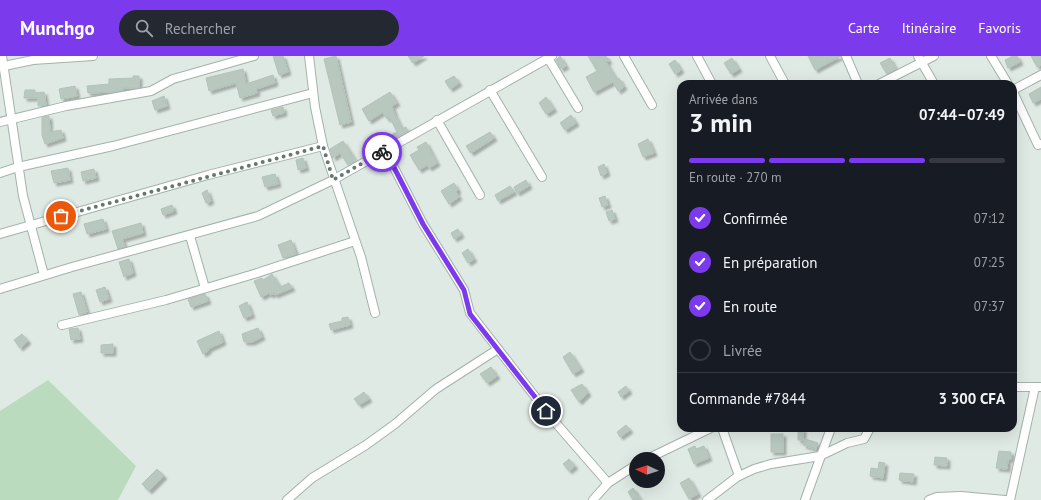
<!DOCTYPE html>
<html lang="fr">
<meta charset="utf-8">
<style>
body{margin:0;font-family:"PT Sans",sans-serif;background:#242831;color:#f1f3f6;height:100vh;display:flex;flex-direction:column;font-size:15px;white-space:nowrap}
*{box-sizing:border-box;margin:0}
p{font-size:13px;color:#9ea1a6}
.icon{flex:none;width:22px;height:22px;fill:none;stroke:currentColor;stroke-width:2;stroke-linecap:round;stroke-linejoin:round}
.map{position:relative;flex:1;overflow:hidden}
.side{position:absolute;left:677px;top:24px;width:340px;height:352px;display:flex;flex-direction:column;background:#171b24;border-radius:12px;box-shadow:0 4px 16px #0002}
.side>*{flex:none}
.needle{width:26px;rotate:273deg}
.fabs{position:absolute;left:629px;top:396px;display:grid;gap:8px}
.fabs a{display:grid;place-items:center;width:36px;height:36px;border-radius:50%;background:#171b24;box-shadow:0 4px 16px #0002;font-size:20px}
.pin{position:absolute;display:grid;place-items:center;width:34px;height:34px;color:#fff;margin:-17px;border:2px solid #fff;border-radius:50%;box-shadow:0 1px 4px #0007}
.courier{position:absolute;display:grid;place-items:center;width:40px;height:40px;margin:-20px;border:3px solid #7c3aed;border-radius:50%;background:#fff;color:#222;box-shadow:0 1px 5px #0007}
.head em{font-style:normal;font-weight:700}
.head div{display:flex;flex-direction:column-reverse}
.head{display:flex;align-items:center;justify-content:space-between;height:68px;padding:0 12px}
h1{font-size:26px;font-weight:700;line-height:30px}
.bar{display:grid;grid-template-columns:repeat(4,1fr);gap:6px 4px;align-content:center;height:48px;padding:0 12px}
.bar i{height:5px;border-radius:3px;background:#363941}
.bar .on{background:#7c3aed}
.bar p{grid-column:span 4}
.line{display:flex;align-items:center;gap:10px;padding:0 12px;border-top:1px solid #363941}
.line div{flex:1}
ol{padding:0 12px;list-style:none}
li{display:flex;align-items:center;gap:12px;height:44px}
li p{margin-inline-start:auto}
li .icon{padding:4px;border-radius:50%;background:#7c3aed;color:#fff;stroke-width:4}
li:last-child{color:#9ea1a6}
li i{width:22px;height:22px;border:2px solid #363941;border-radius:50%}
header{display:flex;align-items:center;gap:24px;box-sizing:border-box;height:56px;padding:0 20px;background:#7c3aed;color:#fff}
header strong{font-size:19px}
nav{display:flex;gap:22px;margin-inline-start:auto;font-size:14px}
.search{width:280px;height:36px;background:#242831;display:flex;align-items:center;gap:10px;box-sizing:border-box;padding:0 14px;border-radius:22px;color:#9ea1a6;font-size:15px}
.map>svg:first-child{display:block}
</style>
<header>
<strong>Munchgo</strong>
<div class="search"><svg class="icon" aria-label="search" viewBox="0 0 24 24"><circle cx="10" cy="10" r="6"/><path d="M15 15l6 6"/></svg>Rechercher</div>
<nav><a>Carte</a><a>Itinéraire</a><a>Favoris</a></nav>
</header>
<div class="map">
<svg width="1041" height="444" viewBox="0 0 1041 444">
<defs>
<filter id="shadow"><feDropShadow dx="3" dy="3" stdDeviation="1" flood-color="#0004"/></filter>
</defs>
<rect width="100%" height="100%" fill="#e0eae4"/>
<path fill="#badbbd" d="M48 324 136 410 118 444H0V355Z"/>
<g fill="#b8c8bf" stroke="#b3c3ba" filter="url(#shadow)">
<path d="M273 0H283L288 16 279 19Z"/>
<path d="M336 0 351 66 340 69 324 3Z"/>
<path d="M408 0H424L413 7Z"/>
<path d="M560 0 566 10 561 13 556 4Z"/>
<path d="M588 0H606L609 5 606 6 617 24 619 22 624 31 618 35 613 26 594 36 586 21 597 15Z"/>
<path d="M808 0H841L815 14Z"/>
<path d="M1013 0H1017L1020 6 1008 12 1005 4Z"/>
<path d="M1031 0H1041V9L1037 11Z"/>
<path d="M732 2 739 13 731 18 724 7Z"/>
<path d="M890 2 896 13 887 18 880 7Z"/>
<path d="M675 4 681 14 675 18 669 8Z"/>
<path d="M243 13 246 28 273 19 275 27 256 33 257 37 240 42 236 27 209 35 206 22Z"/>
<path d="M133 20H139V32H123V34L113 36 88 37 87 30 109 28V23L133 22Z"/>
<path d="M454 20 459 27 450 33 445 25Z"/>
<path d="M75 30 77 40 61 43 59 33Z"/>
<path d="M1041 31V43L1033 47 1029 38Z"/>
<path d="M25 34H35V37L44 36 46 49 38 50V42H24Z"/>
<path d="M390 36 397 47 392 50 395 59 402 73 406 71 408 75 390 86 387 81 397 76 390 62 387 63 383 56 369 65 362 53Z"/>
<path d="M164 40 167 50 155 54 152 45Z"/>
<path d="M546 41 554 53 546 58 539 47Z"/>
<path d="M283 51 284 57 273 60 271 54Z"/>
<path d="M571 59 576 67 565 74 560 67Z"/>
<path d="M49 60 50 76 61 74 63 82 45 88 42 79V61Z"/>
<path d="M490 76 494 82 471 97 466 90Z"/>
<path d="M648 83 654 97 643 101 638 88Z"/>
<path d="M343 85 356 105 348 109 340 97 333 102 330 93Z"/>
<path d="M426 86 437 107 429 112 427 109 419 114 410 99 419 94 417 91Z"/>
<path d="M303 102 306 112 298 114 296 104Z"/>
<path d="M604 108 607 117 601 120 598 111Z"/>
<path d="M68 112 70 124 54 127 51 115Z"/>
<path d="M94 113 96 122 83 125 81 116Z"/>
<path d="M275 118 278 128 265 131 262 121Z"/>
<path d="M526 124 529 130 517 137 514 131Z"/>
<path d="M454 127 458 134 456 136 459 141 449 148 441 135Z"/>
<path d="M510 130 514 136 498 145 495 139Z"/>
<path d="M207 134 211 145 206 147 202 137Z"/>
<path d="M605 140 608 149 602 151 599 142Z"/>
<path d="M172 149 174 155 163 159 161 153Z"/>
<path d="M612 154 615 163 609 165 606 156Z"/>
<path d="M103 163 106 173 87 178 84 168Z"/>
<path d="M141 167 143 177 122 183 125 191 118 193 112 175Z"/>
<path d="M458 173 461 179 454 183 451 177Z"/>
<path d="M291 184 296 198 283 202 278 189Z"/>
<path d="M468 193 474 203 468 207 462 197Z"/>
<path d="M129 203 133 217 124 221 119 206Z"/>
<path d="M272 218 280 231 289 227 292 232 275 239V237L270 239 269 237 261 241 254 225 262 222 263 224Z"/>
<path d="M105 231 109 243 100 246 96 234Z"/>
<path d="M81 236 87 256 79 259 73 238Z"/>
<path d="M205 238 208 245 191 251 188 243Z"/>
<path d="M247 246 252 259 244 262 239 250Z"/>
<path d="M348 261 350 269 331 274 329 268 342 265V262Z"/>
<path d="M78 272 80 283 71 284 69 273Z"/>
<path d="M258 272 262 281 252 286H244L242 278Z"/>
<path d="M219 275 223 286 208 293V295L203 298 197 285Z"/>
<path d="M22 278 28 285 20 292 14 284Z"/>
<path d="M113 288V297H101V289Z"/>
<path d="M570 296 581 313 573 318 563 301Z"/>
<path d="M491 311 497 320 487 327 480 318Z"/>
<path d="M582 328 588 337 579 346 571 334Z"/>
<path d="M626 330 629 335 621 341 618 336Z"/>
<path d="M364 336 369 343 359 349 354 343Z"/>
<path d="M626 369 630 374 620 381 617 376Z"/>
<rect x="798" y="373" width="5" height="11"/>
<rect x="771" y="378" width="12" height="18"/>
<path d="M805 383 818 387 816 393 803 389Z"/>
<path d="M695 390 696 393 704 390 709 402 694 408 688 393Z"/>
<path d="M999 395 1011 396V403H1008L1007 413 996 412Z"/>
<path d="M935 401 947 402V410L934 409Z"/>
<path d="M569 403 575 410 569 415 563 408Z"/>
<path d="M879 406 885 407 883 422 870 420 871 412 878 413Z"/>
<path d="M157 413 164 420 149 435 142 428Z"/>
<path d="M900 417 914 418 913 426 899 424Z"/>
<path d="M689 422 698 438 689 443 680 427Z"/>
<path d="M633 432 641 444H633L628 436Z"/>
</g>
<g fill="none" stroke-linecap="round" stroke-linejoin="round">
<g stroke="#a3b2aa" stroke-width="10">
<g id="street">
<path d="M2 0 23 140 44 219"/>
<path d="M309 0 315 51 323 90 361 201 375 257"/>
<path d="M624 0 652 49"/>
<path d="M697 0 712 28"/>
<path d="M770 0 785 28"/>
<path d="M846 0 858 28"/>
<path d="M918 0 934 28"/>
<path d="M991 0 1008 28"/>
<path d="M548 2 578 52"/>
<path d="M4 10 33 4 93 0"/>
<path d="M879 28 934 0"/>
<path d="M490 34 542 121"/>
<path d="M1013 34 1041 19"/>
<path d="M1013 36 1038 89 1041 88"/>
<path d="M437 64 480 139"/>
<path d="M0 66 66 50 151 35 173 23 254 0"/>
<path d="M385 94 423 168 464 234 470 257 554 365 608 427"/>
<path d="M0 117 18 111 113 90 313 37"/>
<path d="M0 178 208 119 323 90"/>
<path d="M190 180 205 232"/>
<path d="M0 233 72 211 258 160 333 124 552 0"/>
<path d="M62 269 166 244 254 218 355 185"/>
<path d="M1013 331H1041"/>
<path d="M722 372 739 420"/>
<path d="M647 403 711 372"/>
<path d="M287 444 312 422 366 389 395 368 436 333 498 293"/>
<path d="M593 444 608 427 636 409"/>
<path d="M707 444 737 421 754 413 771 408 820 400 847 387 864 383 870 372"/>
<path d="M805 444 831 372"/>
<path d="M929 444 937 441 961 440 1005 444"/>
<path d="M1010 444 1035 331"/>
</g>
</g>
<use href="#street" stroke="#fff" stroke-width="8"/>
</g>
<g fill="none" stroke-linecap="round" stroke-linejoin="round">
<path stroke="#64786e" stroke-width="4" stroke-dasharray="0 7.2" d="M61 160 323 90 333 124 382 96"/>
<path stroke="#7c3aed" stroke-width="5" d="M382 96 385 94 423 168 464 234 470 258 546 355"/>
</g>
</svg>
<div class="fabs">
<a><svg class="needle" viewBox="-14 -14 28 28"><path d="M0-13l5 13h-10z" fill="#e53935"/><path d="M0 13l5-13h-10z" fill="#9ea1a6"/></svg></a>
</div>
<div class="pin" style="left:61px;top:160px;background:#ea580c"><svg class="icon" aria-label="bag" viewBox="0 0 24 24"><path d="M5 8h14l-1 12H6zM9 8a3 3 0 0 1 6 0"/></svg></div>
<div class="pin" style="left:546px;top:355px;background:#1f2937"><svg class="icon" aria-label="home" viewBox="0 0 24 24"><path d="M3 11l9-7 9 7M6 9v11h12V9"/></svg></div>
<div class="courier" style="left:382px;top:96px"><svg class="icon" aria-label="bike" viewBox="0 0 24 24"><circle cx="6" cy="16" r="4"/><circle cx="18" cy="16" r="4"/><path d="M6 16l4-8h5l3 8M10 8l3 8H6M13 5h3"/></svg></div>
<section class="side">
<div class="head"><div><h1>3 min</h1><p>Arrivée dans</p></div><em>07:44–07:49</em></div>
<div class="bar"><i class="on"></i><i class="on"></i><i class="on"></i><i></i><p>En route · 270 m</p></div>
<ol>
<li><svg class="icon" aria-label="check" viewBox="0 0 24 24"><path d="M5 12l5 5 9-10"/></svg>Confirmée<p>07:12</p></li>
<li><svg class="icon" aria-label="check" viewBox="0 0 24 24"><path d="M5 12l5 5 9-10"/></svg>En préparation<p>07:25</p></li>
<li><svg class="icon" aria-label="check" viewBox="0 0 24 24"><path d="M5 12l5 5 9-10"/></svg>En route<p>07:37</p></li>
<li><i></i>Livrée</li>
</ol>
<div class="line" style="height:52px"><div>Commande #7844</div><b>3 300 CFA</b></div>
</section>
</div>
